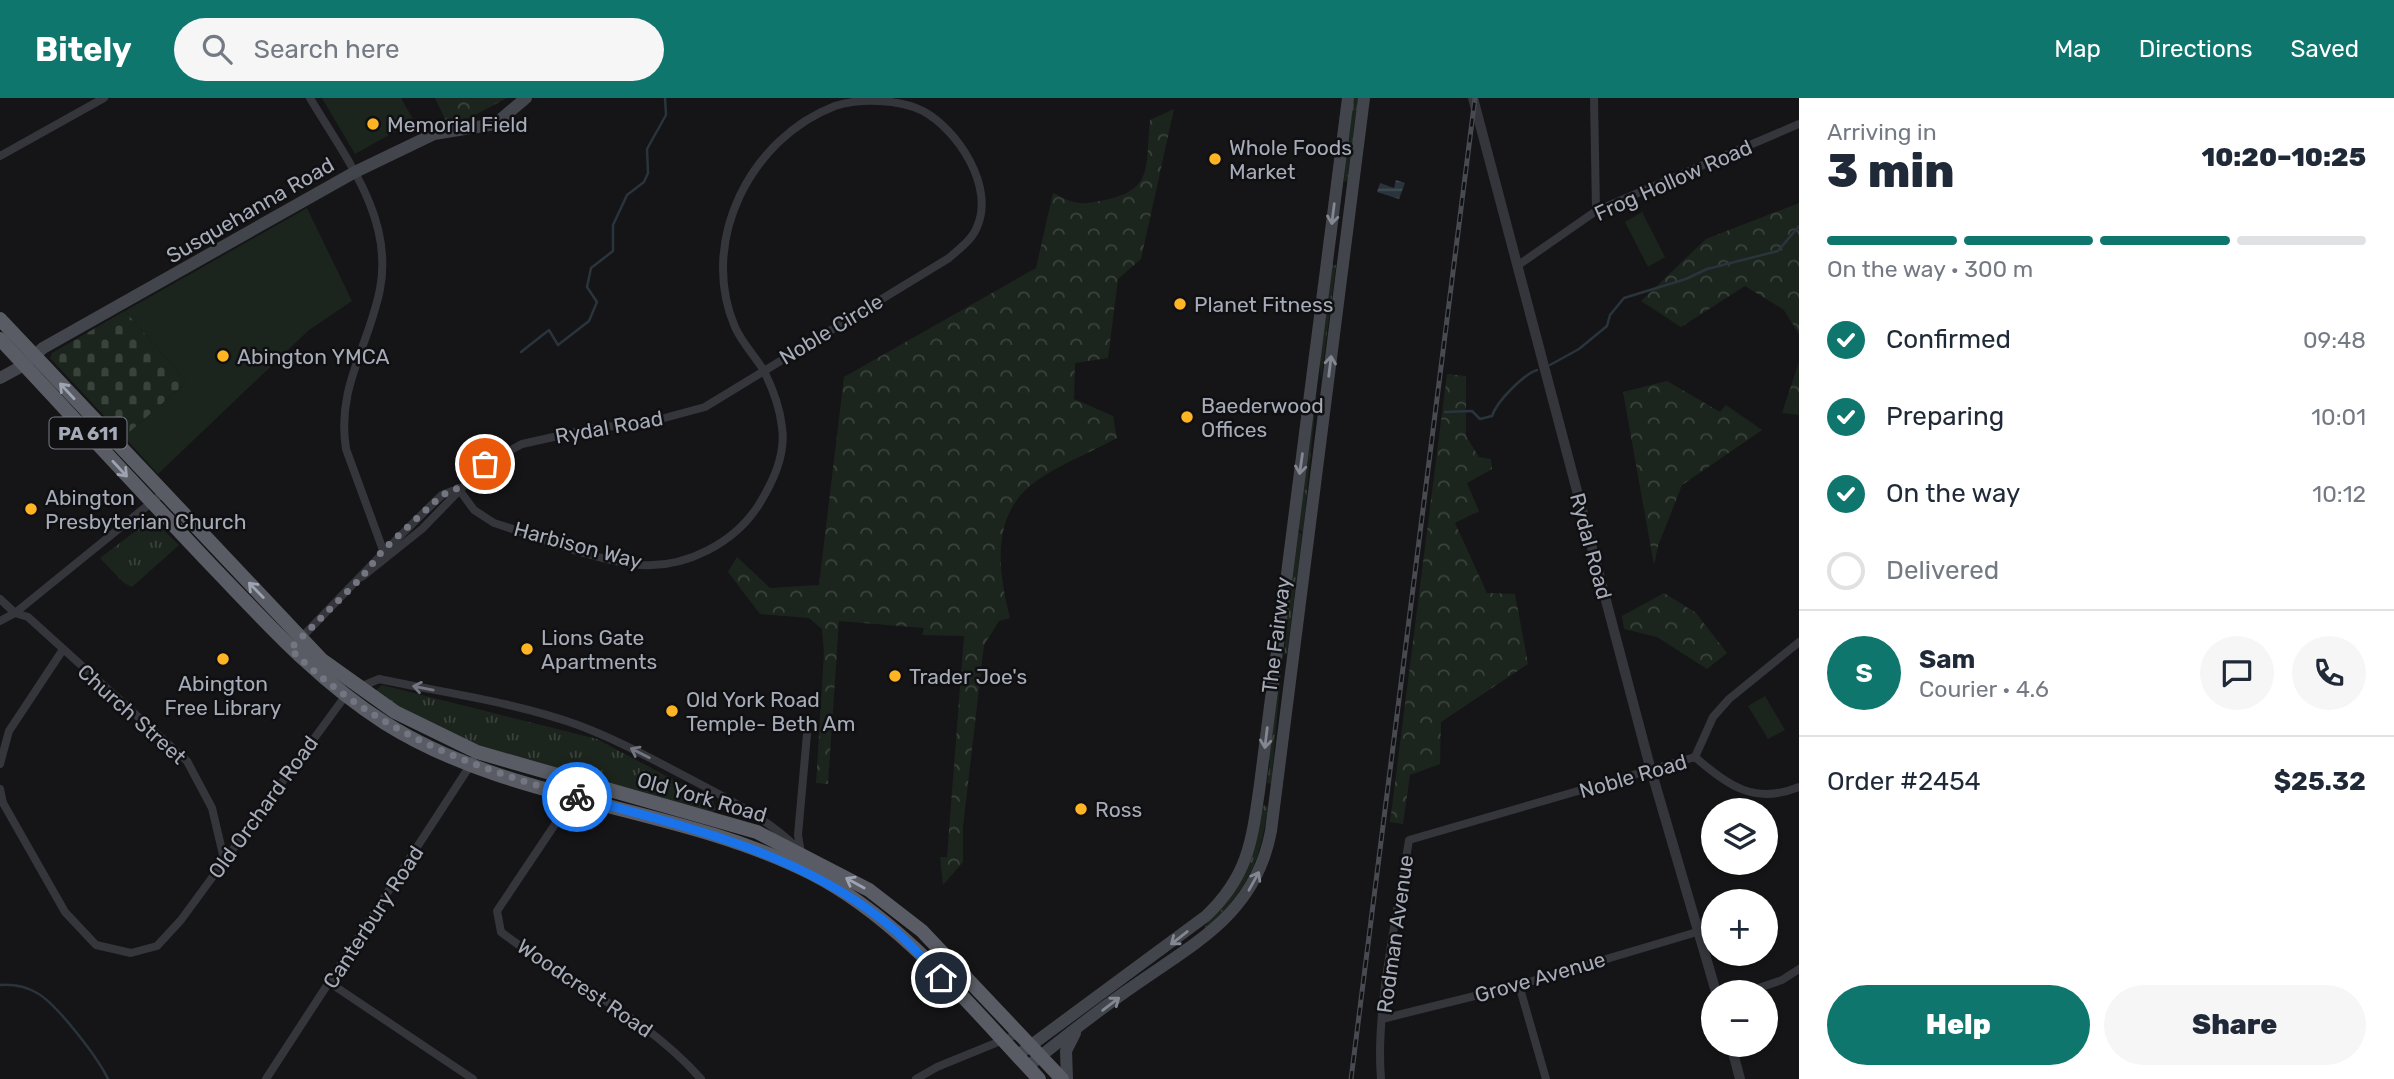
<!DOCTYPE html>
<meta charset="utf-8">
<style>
body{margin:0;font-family:Rubik,sans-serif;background:#f6f6f7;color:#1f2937;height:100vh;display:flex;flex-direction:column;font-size:26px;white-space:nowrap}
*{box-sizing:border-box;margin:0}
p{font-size:23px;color:#747a83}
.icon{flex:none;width:38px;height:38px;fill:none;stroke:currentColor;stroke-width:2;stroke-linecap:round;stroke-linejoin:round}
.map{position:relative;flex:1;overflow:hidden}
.sheet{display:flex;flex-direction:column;background:#fff;width:595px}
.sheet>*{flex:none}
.controls{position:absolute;left:1701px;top:700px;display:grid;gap:14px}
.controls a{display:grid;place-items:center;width:77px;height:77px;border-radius:50%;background:#fff;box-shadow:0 2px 5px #0004;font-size:35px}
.pin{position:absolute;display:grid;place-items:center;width:60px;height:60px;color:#fff;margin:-30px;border:4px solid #fff;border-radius:50%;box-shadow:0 2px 7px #0007}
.courier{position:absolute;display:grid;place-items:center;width:70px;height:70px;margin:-35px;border:5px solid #1a73e8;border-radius:50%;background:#fff;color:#222;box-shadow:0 2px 9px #0007}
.headline em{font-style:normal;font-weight:800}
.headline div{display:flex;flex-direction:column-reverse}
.headline{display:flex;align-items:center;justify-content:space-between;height:119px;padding:0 28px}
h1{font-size:46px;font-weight:800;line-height:52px}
.bar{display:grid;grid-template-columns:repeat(4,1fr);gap:10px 7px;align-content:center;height:84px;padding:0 28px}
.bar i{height:9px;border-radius:5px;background:#e0e1e3}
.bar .current{background:#0f766e}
.bar p{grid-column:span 4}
.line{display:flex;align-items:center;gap:18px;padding:0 28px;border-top:2px solid #e0e1e3}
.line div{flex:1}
.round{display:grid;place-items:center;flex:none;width:74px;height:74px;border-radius:37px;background:#f6f6f7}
ol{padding:0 28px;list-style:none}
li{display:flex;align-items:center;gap:21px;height:77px}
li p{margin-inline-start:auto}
li .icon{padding:7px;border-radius:50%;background:#0f766e;color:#fff;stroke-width:4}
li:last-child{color:#747a83}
li i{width:38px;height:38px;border:4px solid #e0e1e3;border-radius:50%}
.cta{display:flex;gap:14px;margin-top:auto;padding:14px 28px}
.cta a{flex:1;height:80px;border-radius:42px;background:#0f766e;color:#fff;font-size:28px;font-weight:800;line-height:80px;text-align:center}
.cta a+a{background:#f6f6f7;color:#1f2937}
header{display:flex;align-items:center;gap:42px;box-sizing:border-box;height:98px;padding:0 35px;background:#0f766e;color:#fff}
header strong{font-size:33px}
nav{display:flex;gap:38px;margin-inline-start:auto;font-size:24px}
.search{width:490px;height:63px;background:#f6f6f7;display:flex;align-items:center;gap:18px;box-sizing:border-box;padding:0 24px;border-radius:38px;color:#747a83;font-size:26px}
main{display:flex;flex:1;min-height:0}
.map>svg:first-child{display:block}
</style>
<header>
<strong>Bitely</strong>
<div class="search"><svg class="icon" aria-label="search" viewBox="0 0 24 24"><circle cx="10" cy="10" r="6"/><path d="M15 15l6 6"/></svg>Search here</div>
<nav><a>Map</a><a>Directions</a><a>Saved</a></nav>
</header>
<main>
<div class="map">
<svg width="1799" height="981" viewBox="0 0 1799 981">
<defs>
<pattern id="grass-tufts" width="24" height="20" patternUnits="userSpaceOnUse" patternTransform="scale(1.75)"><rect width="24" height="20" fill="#1c251d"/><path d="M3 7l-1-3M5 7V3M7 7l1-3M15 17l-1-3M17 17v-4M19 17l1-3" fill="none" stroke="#3a423c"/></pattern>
<pattern id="forest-crowns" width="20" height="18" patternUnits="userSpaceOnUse" patternTransform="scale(1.75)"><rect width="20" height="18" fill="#1c251d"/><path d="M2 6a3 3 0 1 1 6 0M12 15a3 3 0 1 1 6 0" fill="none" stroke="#3a423c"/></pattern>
<pattern id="cemetery-stones" width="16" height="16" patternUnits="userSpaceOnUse" patternTransform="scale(1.75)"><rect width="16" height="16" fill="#1c251d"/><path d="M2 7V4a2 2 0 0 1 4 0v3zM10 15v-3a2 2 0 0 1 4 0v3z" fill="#3a423c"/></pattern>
<pattern id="water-rules" width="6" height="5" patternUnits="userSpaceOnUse" patternTransform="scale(1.75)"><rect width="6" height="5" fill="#2a343c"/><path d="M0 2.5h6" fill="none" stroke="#464f56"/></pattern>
</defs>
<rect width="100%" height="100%" fill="#151517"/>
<g fill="url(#grass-tufts)">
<path d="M1350 0H1358L1347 83 1344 84C1345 56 1346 29 1350 0Z"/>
<path d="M1330 166 1336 167 1321 281 1319 243Z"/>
<path d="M1312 298 1316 299 1303 434 1297 431Z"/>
<path d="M152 421 179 447 132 489 124 485 100 460Z"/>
<path d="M1297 433 1302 436 1287 556 1284 557 1288 516 1286 502Z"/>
<path d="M1277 574H1281L1271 686 1267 685 1270 664 1267 654Z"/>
<path d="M382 587 597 641 713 703 716 711 712 715 482 651 396 609 375 593Z"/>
<path d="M1264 707 1268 709C1259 768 1249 789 1206 830L1205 828 1221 808Z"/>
</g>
<g fill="url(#forest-crowns)">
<path d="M435 0H507L469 20 447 25Z"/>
<path d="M1174 11 1141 161 1118 181 1108 260 1075 265 1074 301 1113 318 1117 340C1090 355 1055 368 1031 387 990 420 999 477 1010 520L999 523 984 547 963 729V764L943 787 940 759H947L964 538 922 537 924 530 839 523 828 686 816 685 824 555 822 531 809 520 760 516 728 474 737 459 770 490 819 487 844 279 1036 170 1053 95C1076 107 1080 107 1105 102 1155 92 1145 66 1150 22Z"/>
<path d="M1799 105V236L1784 212 1745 188 1681 229 1641 203 1706 141Z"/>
<path d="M1799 264V317L1782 315Z"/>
<path d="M1447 276 1466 278V338L1479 359 1491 361 1492 371 1467 385 1479 413 1455 425 1487 495 1515 496 1528 566 1441 624 1440 666 1410 677 1403 726 1390 724Z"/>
<path d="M1667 283 1720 314 1726 307 1762 332 1682 387 1658 448 1654 467 1623 294Z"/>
<path d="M1664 495 1696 515 1727 555 1707 571 1657 539 1624 531 1622 518Z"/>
</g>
<path fill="url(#cemetery-stones)" d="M125 213 187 284 124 339 50 260 52 255Z"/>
<g fill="#1c251d">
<path d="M322 0H401L414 23 355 56Z"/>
<path d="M307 110 352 203 309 232 158 376 124 339 187 284 125 213Z"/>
<path d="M1642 114 1665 159 1648 169 1625 124Z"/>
<path d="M1765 598 1785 632 1768 641 1748 608Z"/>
</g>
<path fill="url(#water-rules)" d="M1396 82 1405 85 1399 101 1377 94 1380 85 1394 90Z"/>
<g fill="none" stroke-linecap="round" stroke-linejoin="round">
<g stroke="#2a343c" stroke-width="2.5">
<path d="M521 254 549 232 558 247 589 223 597 204 587 189 591 170 613 153V127L627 97 644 84 648 75 647 51 666 17 665 0"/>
<path d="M1550 267 1579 251 1607 228 1610 217 1624 200 1686 181 1707 171 1778 153 1799 128"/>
<path d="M1445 314 1472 313 1480 321 1492 318C1497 303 1523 277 1537 272"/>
<path d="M0 887C14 886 25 888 37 895 57 906 98 960 108 981"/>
</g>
<g stroke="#35363c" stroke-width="8">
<path d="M310 0C344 58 394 119 380 191 369 248 336 289 346 351L383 452"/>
<path d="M1594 0 1596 113"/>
<path d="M0 58 104 0"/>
<path d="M1517 168 1596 113 1799 26"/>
<path d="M362 479 422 431 485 366 522 346 594 330 646 325 705 309 949 160C959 151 972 142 977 129 995 89 958 32 923 13 899 1 860 0 835 8 751 40 698 143 735 229 742 245 755 258 764 273 772 289 780 311 782 329 786 357 773 384 758 408 734 445 686 470 641 467 598 464 536 438 494 425L474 412 458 390"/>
<path d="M0 501 15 515 28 519 187 663 212 710 224 761"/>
<path d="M0 523 15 515 163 395"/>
<path d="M299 542C347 493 392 444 442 397L452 393"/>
<path d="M360 589 379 581C445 595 514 604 578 627 618 642 656 663 694 683 730 702 768 721 797 750"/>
<path d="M1695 659 1713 619 1729 601 1799 544"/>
<path d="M0 666 9 633 62 553"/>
<path d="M582 686 497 813 501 834C568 885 645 917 701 981"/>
<path d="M0 691 3 705 65 814 96 847 131 855 157 848 181 822 346 597"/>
<path d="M801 755 798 737 807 636"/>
<path d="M330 885 473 981"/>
<path d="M1519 887 1546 981"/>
<path d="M1747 894 1782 882 1799 871"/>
<path d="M1382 921 1519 887 1697 834"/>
<path d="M266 981 473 663"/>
<path d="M916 981 937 969 1018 936"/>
<path d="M1381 981C1375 910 1398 814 1409 742L1695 659C1728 688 1755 707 1799 689"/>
</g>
<g stroke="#35363c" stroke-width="10">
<path d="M1473 0 1649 665 1716 894"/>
<path d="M1731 947 1740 981"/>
</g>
<g stroke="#43454c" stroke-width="12">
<path d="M0 280 24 267 43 250 355 74 434 36 495 26 526 0"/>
<path d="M1022 954 1206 818C1249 777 1252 742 1260 686L1348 0"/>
<path d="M1027 969C1063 940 1100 911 1138 885 1200 842 1256 813 1271 733L1364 0"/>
<path d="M1067 981 1066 953 1075 935"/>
</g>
<g stroke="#595c64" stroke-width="14">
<path d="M0 221 322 562 395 614 477 654 757 734 869 792 922 833 1062 981"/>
<path d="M0 241C70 316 140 392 211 467 266 524 317 582 385 625 514 706 676 707 811 775 900 820 971 909 1039 981"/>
</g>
<g stroke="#484a51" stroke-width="5">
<path id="rail" d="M1351 981 1475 0"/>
</g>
<use href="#rail" stroke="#101012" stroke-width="2.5" stroke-dasharray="8" stroke-linecap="butt"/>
</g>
<defs><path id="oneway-shaft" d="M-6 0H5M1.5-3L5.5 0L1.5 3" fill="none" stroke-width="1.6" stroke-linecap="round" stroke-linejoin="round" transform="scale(1.75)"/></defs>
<g stroke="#838792">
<use href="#oneway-shaft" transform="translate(1333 116) rotate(97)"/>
<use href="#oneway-shaft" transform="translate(1330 268) rotate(-83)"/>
<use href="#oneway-shaft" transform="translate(1301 366) rotate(98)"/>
<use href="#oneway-shaft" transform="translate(1266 640) rotate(97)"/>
<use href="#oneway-shaft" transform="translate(1254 783) rotate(-61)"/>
<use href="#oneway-shaft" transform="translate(1179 840) rotate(142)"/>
<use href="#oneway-shaft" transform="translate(1111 906) rotate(-37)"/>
</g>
<g stroke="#9da3b0">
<use href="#oneway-shaft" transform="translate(67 293) rotate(-133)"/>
<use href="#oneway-shaft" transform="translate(120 371) rotate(47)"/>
<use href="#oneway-shaft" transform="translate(256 492) rotate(-134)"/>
<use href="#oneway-shaft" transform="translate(855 785) rotate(-151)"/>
</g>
<g stroke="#737680">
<use href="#oneway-shaft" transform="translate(423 590) rotate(-169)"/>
<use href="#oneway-shaft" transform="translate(640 655) rotate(-153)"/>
</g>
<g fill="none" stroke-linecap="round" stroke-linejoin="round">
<path stroke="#737680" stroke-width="7" stroke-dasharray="0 12.6" d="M485 366 458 390 442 397 383 452 362 479 290 551C375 633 466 668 577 699"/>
<path stroke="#1a73e8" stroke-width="9" d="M577 699C683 728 791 752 880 820 902 837 922 859 941 880"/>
</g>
<g fill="#ffb424" stroke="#101012" stroke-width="2.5">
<circle cx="373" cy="26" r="7"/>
<circle cx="1215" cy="61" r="7"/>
<circle cx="1180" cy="206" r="7"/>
<circle cx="223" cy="258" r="7"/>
<circle cx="1187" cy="319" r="7"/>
<circle cx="31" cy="411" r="7"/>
<circle cx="527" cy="551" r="7"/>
<circle cx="223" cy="561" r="7"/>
<circle cx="895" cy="578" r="7"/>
<circle cx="672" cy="613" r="7"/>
<circle cx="1081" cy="711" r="7"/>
</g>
<g text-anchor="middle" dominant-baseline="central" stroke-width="5" stroke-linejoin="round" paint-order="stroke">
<rect fill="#101012" stroke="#787c86" stroke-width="2" x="49.5" y="319.5" width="77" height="31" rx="5"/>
<g font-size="19" font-weight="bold" fill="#a5abb8">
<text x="88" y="335">PA 611</text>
</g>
<g font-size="21" fill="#a5abb8" stroke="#101012" text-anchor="start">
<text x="387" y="26">Memorial Field</text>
<text x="1229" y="49">Whole Foods<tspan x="1229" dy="24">Market</tspan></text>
<text x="1194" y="206">Planet Fitness</text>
<text x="237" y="258">Abington YMCA</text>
<text x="1201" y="307">Baederwood<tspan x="1201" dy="24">Offices</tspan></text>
<text x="45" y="399">Abington<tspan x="45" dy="24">Presbyterian Church</tspan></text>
<text x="541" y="539">Lions Gate<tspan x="541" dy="24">Apartments</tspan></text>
<text x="909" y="578">Trader Joe's</text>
<text x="223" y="585" text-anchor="middle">Abington<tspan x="223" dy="24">Free Library</tspan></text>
<text x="686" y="601">Old York Road<tspan x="686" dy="24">Temple- Beth Am</tspan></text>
<text x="1095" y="711">Ross</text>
</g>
<g font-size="21" fill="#a5abb8" stroke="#101012">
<text transform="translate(1673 82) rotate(-24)">Frog Hollow Road</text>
<text transform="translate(250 112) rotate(-30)">Susquehanna Road</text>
<text transform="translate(831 231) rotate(-31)">Noble Circle</text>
<text transform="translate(609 329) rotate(-10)">Rydal Road</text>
<text transform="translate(578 447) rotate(15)">Harbison Way</text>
<text transform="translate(1591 448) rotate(75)">Rydal Road</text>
<text transform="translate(1276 537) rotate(-83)">The Fairway</text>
<text transform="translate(132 616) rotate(42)">Church Street</text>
<text transform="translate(1633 678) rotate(-16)">Noble Road</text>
<text transform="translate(702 699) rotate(16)">Old York Road</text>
<text transform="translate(263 709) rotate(-54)">Old Orchard Road</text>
<text transform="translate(373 819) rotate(-57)">Canterbury Road</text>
<text transform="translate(1395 836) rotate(-82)">Rodman Avenue</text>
<text transform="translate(1540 879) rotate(-16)">Grove Avenue</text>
<text transform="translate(585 890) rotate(34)">Woodcrest Road</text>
</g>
</g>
</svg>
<div class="controls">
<a><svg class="icon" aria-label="layers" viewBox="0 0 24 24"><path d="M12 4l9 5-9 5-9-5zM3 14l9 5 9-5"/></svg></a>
<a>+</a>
<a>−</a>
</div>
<div class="pin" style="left:485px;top:366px;background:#ea580c"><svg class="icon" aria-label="bag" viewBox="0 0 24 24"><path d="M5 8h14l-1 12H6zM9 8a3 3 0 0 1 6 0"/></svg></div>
<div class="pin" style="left:941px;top:880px;background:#1f2937"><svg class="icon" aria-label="home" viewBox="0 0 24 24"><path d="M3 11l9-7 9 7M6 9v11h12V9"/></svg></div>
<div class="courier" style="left:577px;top:699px"><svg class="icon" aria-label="bike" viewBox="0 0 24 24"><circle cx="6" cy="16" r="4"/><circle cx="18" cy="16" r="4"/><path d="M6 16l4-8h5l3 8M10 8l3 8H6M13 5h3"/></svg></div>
</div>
<section class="sheet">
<div class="headline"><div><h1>3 min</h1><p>Arriving in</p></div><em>10:20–10:25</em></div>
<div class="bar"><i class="current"></i><i class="current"></i><i class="current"></i><i></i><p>On the way · 300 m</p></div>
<ol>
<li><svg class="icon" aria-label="check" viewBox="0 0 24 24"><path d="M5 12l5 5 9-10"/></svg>Confirmed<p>09:48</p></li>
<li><svg class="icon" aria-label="check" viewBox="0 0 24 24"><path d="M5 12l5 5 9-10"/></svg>Preparing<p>10:01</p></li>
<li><svg class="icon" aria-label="check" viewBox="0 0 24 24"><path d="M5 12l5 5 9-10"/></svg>On the way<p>10:12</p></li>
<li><i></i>Delivered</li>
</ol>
<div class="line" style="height:126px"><b class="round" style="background:#0f766e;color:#fff">S</b><div><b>Sam</b><p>Courier · 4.6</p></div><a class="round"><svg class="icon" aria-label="chat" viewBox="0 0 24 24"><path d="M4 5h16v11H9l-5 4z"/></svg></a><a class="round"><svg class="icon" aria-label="phone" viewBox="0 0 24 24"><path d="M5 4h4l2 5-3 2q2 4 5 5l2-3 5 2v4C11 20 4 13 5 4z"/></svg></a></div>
<div class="line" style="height:91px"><div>Order #2454</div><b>$25.32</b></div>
<div class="cta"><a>Help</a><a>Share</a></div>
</section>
</main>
